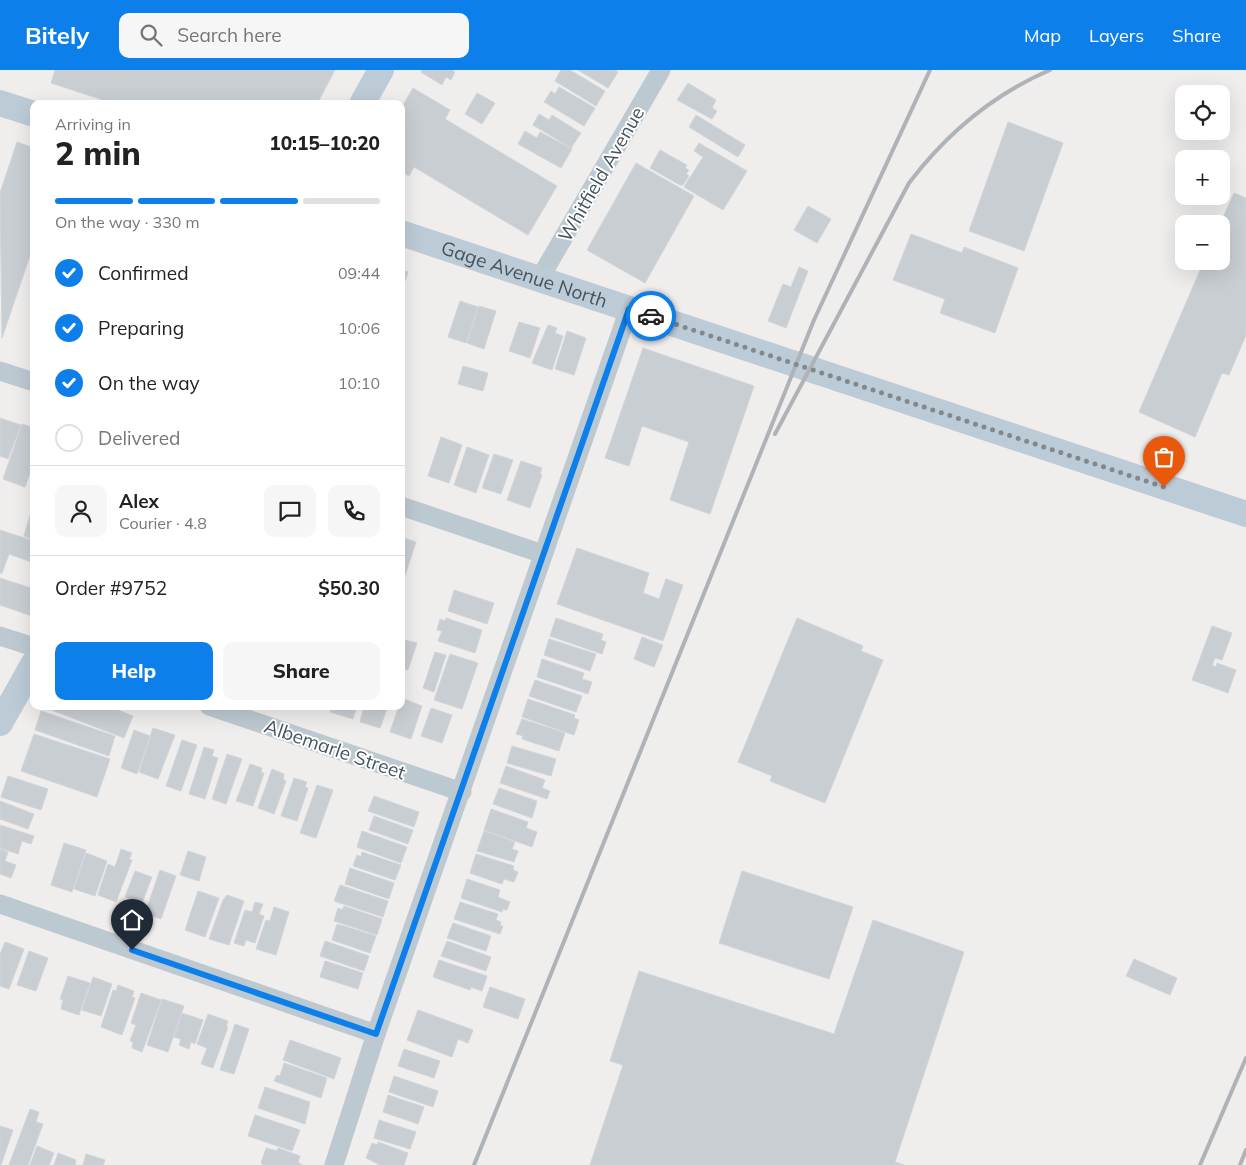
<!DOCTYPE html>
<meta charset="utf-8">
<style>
body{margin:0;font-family:Mulish,sans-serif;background:#f6f6f6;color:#222;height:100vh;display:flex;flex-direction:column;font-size:19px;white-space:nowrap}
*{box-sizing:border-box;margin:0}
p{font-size:16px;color:#767676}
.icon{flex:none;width:28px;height:28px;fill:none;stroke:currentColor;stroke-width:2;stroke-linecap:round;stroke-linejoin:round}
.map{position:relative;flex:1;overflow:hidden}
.drawer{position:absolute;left:30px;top:30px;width:375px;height:610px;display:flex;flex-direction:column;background:#fff;border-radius:10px;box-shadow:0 5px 20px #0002}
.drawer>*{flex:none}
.fabs{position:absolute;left:1175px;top:15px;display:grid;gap:10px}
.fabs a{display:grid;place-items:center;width:55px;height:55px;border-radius:10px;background:#fff;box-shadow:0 5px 20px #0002;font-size:25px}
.pin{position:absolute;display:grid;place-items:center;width:42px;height:42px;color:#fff;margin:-51px -21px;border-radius:50% 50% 50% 0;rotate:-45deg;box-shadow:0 0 5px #0007}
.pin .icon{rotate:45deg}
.courier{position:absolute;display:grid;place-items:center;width:50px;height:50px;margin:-25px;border:4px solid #0d7fea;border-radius:50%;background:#fff;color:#222;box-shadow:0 1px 6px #0007}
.headline em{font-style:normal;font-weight:800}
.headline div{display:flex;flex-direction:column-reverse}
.headline{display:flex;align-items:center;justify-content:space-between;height:85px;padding:0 25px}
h1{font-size:32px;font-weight:800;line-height:38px}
.bar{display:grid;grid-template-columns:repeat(4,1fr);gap:8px 5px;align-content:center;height:60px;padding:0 25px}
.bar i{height:6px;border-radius:4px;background:#e0e0e0}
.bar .current{background:#0d7fea}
.bar p{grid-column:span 4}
.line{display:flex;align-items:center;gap:12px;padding:0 25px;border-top:1px solid #e0e0e0}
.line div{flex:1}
.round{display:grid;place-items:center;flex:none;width:52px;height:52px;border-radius:10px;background:#f6f6f6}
ol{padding:0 25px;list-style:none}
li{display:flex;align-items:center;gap:15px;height:55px}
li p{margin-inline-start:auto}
li .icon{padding:5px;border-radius:50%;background:#0d7fea;color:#fff;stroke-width:4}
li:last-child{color:#767676}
li i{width:28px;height:28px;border:2px solid #e0e0e0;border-radius:50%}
.action{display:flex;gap:10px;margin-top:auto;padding:10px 25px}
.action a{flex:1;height:58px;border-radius:10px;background:#0d7fea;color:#fff;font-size:20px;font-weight:800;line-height:58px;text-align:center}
.action a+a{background:#f6f6f6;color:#222}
header{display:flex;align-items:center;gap:30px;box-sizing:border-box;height:70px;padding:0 25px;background:#0d7fea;color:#fff}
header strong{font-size:24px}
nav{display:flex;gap:28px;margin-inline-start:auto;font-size:18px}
.search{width:350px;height:45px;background:#f6f6f6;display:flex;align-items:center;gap:12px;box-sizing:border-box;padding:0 18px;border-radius:10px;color:#767676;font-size:19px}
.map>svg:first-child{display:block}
</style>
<header>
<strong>Bitely</strong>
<div class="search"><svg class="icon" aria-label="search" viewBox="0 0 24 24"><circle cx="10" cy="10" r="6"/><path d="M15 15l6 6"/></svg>Search here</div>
<nav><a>Map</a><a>Layers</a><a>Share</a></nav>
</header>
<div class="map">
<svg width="1246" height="1095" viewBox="0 0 1246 1095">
<rect width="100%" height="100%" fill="#f0eded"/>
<g fill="#c9ced3" stroke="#d1d4da">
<path d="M55 0H335L317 34H115L51 13Z"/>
<path d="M422 0H452L455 2 451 10 446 7 442 15 421 2Z"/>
<path d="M561 0H570L605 21 596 36 555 11Z"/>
<path d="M578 0H615L618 2 608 18Z"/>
<path d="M688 13 716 30 712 38 717 41 712 49 677 30Z"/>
<path d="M559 17 595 38 584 56 544 32 551 21 555 24Z"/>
<path d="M413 18 450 40 445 49 557 116 528 165 414 97 409 106 401 101V34L403 35Z"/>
<path d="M477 23 495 33 482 54 465 44Z"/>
<path d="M539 44 549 50 552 45 581 63 571 78 533 55Z"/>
<path d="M696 45 745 75 738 87 689 57Z"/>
<path d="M1008 52 1063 73 1024 181 969 161Z"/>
<path d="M525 61 537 68 540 62 572 79 561 98 518 74Z"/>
<path d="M17 72 34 78V174L2 268 0 123Z"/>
<path d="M699 73 747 101 723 140 684 117 703 87 694 81Z"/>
<path d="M660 80 687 95 685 98 689 100 686 104 689 106 683 115H680L650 98Z"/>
<path d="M636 93 694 126 645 213 587 180Z"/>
<path d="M1234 123 1246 128V265L1229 305 1222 303 1195 367 1139 342 1204 191H1221L1220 154Z"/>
<path d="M808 136 831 149 817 173 794 160Z"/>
<path d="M911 164 962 183 964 177 1018 198 995 263 940 243 945 229 893 210Z"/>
<path d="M799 197 808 201 786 258 768 251 783 214 791 217Z"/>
<path d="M401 200 408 202 401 223Z"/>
<path d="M460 231 478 237 466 273 448 267Z"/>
<path d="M479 236 496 241 484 279 467 273Z"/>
<path d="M519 252 540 258 530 288 509 281Z"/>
<path d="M548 255 557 258 555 263 563 266 552 300 532 293Z"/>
<path d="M567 261 586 268 574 305 555 299Z"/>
<path d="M643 278 754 316 710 444 670 430 689 372 642 356 629 396 605 388Z"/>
<path d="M463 296 488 303 483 321 458 314Z"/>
<path d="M0 348 21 355 8 389 0 386Z"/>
<path d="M22 354 34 358V392L25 417 3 409Z"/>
<path d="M441 367 462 375 449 413 428 406Z"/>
<path d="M467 377 489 385 476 423 454 415Z"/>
<path d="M494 384 513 390 501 424 482 418Z"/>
<path d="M521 391 542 398 540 404 542 405 530 438 507 430Z"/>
<path d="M30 445 34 446V470L24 466Z"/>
<path d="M0 460 34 471V493L9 484 2 503H0Z"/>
<path d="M401 467 416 472 401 518Z"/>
<path d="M577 478 649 503 643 523 659 529 666 509 683 515 663 571 557 534Z"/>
<path d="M0 508 34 519 32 546 0 535Z"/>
<path d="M454 520 494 533 487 554 448 541Z"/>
<path d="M446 548 482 560 475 583 438 571 442 561 437 560 440 549 445 551Z"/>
<path d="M556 548 603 564 601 570 606 572 602 584 550 566Z"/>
<path d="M797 548 863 576 861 581 883 590 825 733 770 711 772 706 738 692Z"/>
<path d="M1212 556 1232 563 1222 590 1215 588 1212 595 1216 597 1217 593 1236 600 1228 623 1192 610Z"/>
<path d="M642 567 663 575 654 597 634 589Z"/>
<path d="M401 569 417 573 408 600 401 598Z"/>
<path d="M549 569 596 584 590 601 544 585Z"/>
<path d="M435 582 446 585 434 622 423 618Z"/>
<path d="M450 584 478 593 462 639 434 630Z"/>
<path d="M542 589 584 603 582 609 592 612 588 624 537 607Z"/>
<path d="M535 610 582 626 576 642 529 626Z"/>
<path d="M402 628 422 636 411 669 390 662 399 636H401Z"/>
<path d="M528 629 575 645 574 648 579 650 574 665 522 647Z"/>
<path d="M50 636H108L133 646 124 668 49 639Z"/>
<path d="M311 636H324L323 640Z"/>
<path d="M332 636H357L353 649 330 642Z"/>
<path d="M364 636H388L380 658 360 652Z"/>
<path d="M431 638 452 645 442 673 421 666Z"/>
<path d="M41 641 115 666 109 686 35 660Z"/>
<path d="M522 649 565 663 559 681 522 669 523 666 516 664Z"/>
<path d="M153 658 175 665 158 709 139 702Z"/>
<path d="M134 660 150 666 137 704 121 698Z"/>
<path d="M34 664 110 689 97 727 21 701Z"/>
<path d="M182 670 197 675 181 721 166 716Z"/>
<path d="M512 676 556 689 551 706 507 693Z"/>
<path d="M204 677 214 680 212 686 218 688 205 729 189 724Z"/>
<path d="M227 684 242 689 226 734 212 729Z"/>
<path d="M250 694 262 698 261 703H264L253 736 236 731Z"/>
<path d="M506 696 545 710 542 718 550 721 547 729 500 713Z"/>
<path d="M272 699 284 704 283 709 286 711 274 744 258 738Z"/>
<path d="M8 706 48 719 41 740 1 727Z"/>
<path d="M294 708 307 712 305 717 308 718 297 751 281 746Z"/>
<path d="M317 715 333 720 316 768 300 763Z"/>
<path d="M499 718 537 731 532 748 493 734Z"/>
<path d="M374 726 419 742 414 757 368 741Z"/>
<path d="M0 731 34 744 28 759 0 749Z"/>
<path d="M491 739 528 752 526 758 537 762 532 777 484 760Z"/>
<path d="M374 746 413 760 408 774 369 760Z"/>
<path d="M0 755 34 766 31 774 22 771 18 784 0 778Z"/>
<path d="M362 761 407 777 401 793 357 777Z"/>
<path d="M484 761 515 772 512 779 518 781 514 792 477 781Z"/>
<path d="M64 773 86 780 72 822 51 815Z"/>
<path d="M0 779 8 782 5 791 16 795 11 808 0 804Z"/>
<path d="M121 779 132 783 129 789 132 790 116 832 98 825 108 794 115 797Z"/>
<path d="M188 781 206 787 199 811 180 805Z"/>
<path d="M362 782 401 795 395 810 353 796 357 785 361 787Z"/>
<path d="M86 783 107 791 95 826 74 819Z"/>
<path d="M476 784 514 796 513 800 518 802 514 812 504 809 502 814 470 803Z"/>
<path d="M350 798 394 813 389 829 345 814Z"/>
<path d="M160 800 176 806 161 849 145 843Z"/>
<path d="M135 801 152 807 142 833 125 827Z"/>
<path d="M742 801 853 837 829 909 719 873Z"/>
<path d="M467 809 500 820 498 827 510 832 507 840 503 839 502 842 461 828Z"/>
<path d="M340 815 388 831 383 847 334 831Z"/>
<path d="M198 821 219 828 205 867 185 860Z"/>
<path d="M227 825 244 831 229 875 209 869 223 830Z"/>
<path d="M255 832 263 834 259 844 264 846 255 873 246 870 244 876 234 873 245 840 252 842Z"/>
<path d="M460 832 498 844 496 850 501 852 500 855 503 856 500 864 454 849Z"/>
<path d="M344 836 382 849 377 865 334 851 338 838 342 840Z"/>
<path d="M274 837 289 842 276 885 256 879 266 850 270 851Z"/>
<path d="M873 850 964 882 895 1092 904 1095H590L623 995 610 991 639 901 834 964Z"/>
<path d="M453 853 491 866 486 881 447 868Z"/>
<path d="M337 854 376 866 370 883 332 870Z"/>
<path d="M325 871 369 886 364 901 320 886Z"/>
<path d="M447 871 491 887 486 901 441 886Z"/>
<path d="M5 872 24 879 9 919 0 916V884Z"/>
<path d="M29 881 48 888 36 921 17 915Z"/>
<path d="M1134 889 1177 908 1170 925 1126 906Z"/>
<path d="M439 890 487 906 482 921 471 917 470 920 433 907Z"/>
<path d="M325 891 363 903 358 919 320 907Z"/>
<path d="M68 906 90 913 79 945 61 939 63 930 60 929Z"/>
<path d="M93 907 112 914 101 946 82 940Z"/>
<path d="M118 915 134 921 132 927 135 928 122 965 101 957 113 920 116 921Z"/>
<path d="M490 917 525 929 518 949 483 937Z"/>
<path d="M141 923 161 930 142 982 132 978 133 972 130 971 136 955 131 953Z"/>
<path d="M162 929 184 936 168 982 147 975Z"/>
<path d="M418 940 473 960 468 973 458 969 452 987 407 970Z"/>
<path d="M182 943 203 950 195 974 191 972 189 979 179 975 181 969 174 967Z"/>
<path d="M208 944 228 951 226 957H228L213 998 201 994 207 978 197 974Z"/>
<path d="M235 954 249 959 234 1004 220 1000Z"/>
<path d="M290 970 341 988 334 1009 283 990Z"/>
<path d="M404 979 440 991 434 1008 398 996Z"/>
<path d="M284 993 327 1008 321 1028 274 1011 277 1005 280 1006Z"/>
<path d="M394 1006 438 1021 433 1037 389 1022Z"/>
<path d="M265 1017 310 1032 305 1054 258 1038Z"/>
<path d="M388 1025 424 1037 418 1054 383 1042Z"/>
<path d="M30 1039 39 1042 36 1052 43 1054 28 1095H9Z"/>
<path d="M255 1045 300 1060 292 1081 248 1066Z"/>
<path d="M379 1050 416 1062 410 1079 374 1068Z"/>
<path d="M0 1056 13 1060 1 1095H0Z"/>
<path d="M378 1072 408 1083 404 1095H380L366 1088 372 1073 377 1075Z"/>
<path d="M37 1076 54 1083 49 1095H30Z"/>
<path d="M266 1078 277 1081 278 1078 300 1086 298 1092 302 1095H263L261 1093Z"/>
<path d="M58 1083 76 1090 75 1095H54Z"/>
<path d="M86 1084 105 1090 103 1095H83Z"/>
</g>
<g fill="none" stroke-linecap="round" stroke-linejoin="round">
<g stroke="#bdc9d1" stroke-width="19">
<path d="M540 208 661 0"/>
<path d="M0 301 34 312"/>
<path d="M401 436 543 484"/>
<path d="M0 566 34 577"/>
<path d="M209 636 462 722"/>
<path d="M0 834 376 964"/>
<path d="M334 1095 376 964 629 239"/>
</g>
<g stroke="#bccbd6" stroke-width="26">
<path d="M0 33 34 44"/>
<path d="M362 34 381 0"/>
<path id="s1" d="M401 163 1246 444"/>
<path d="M0 653 34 593"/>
</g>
<g stroke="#afb3b8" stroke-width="4">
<path d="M775 364 909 113C947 63 992 25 1050 0"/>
<path d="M474 1095 814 250 930 0"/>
<path d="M1200 1095 1246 988"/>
<path d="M1240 1095 1246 1080"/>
</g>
</g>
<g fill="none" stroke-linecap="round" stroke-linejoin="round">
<path stroke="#80898f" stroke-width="5" stroke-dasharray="0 9" d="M651 246 1164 417"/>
<path stroke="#0d7fea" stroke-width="6" d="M132 880 376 964 629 239 651 246"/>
</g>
<g text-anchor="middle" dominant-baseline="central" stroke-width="4" stroke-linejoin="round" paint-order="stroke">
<g font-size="19" fill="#44535c" stroke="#fff">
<text transform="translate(601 104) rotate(-60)">Whitfield Avenue</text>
<text stroke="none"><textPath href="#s1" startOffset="130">Gage Avenue North</textPath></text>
<text transform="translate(335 679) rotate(19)">Albemarle Street</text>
</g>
</g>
</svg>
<div class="fabs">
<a><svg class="icon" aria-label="locate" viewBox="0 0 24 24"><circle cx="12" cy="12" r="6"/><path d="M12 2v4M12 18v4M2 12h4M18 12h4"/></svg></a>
<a>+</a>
<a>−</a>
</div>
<div class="pin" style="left:1164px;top:417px;background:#ea580c"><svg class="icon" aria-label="bag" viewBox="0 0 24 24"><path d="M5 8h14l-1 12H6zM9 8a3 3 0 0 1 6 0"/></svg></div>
<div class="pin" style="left:132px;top:880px;background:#1f2937"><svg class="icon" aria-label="home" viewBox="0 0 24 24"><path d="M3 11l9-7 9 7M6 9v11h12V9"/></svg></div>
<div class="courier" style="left:651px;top:246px"><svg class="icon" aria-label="car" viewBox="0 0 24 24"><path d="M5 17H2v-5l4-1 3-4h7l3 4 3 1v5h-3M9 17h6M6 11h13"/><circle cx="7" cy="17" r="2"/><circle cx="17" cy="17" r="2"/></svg></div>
<section class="drawer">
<div class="headline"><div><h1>2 min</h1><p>Arriving in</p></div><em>10:15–10:20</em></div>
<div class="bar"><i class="current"></i><i class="current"></i><i class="current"></i><i></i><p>On the way · 330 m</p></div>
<ol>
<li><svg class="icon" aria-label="check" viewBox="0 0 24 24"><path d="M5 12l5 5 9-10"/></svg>Confirmed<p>09:44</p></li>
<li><svg class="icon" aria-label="check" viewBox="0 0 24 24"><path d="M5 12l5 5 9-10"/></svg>Preparing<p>10:06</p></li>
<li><svg class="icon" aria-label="check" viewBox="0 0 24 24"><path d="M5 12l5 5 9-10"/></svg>On the way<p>10:10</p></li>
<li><i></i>Delivered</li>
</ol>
<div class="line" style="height:90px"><a class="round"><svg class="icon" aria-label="person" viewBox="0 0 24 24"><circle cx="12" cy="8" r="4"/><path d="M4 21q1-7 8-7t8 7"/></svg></a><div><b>Alex</b><p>Courier · 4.8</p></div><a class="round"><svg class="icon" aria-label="chat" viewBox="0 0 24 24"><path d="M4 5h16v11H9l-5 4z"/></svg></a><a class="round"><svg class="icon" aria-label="phone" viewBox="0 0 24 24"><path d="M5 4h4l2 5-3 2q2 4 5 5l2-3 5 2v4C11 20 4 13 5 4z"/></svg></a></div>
<div class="line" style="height:65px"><div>Order #9752</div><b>$50.30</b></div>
<div class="action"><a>Help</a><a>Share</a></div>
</section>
</div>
